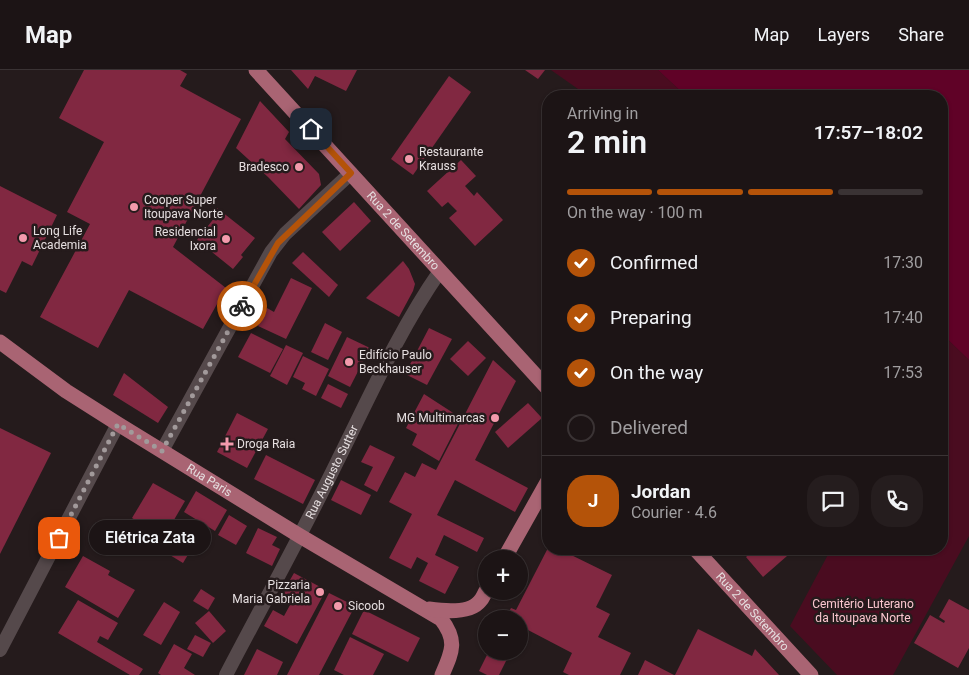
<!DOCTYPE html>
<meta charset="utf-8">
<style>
body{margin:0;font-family:Roboto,sans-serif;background:#251d1e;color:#f1f3f6;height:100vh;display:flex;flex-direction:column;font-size:19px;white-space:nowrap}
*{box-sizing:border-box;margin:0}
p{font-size:16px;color:#a09ea0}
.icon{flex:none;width:28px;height:28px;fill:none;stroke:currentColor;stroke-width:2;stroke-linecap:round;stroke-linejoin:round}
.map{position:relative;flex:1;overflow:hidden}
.details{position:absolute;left:542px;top:20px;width:406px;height:465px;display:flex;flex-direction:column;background:#1c1415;border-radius:20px;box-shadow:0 1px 4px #0004,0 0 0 1px #3a3334}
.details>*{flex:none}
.tools{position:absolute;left:478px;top:480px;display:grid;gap:10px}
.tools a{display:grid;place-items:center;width:50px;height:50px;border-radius:50%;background:#1c1415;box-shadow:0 1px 4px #0004,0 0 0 1px #3a3334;font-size:25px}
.pin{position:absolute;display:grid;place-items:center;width:42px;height:42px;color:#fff;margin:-21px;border-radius:10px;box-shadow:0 2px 8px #0006}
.courier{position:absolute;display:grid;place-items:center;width:50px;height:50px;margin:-25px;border:4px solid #b45309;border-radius:50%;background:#fff;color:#222;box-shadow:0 1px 6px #0007}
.bubble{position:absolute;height:35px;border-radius:18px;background:#1c1415;box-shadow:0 1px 4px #0004,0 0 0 1px #3a3334;font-size:16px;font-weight:600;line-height:35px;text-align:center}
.overview em{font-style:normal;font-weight:600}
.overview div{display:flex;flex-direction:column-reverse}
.overview{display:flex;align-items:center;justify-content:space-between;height:85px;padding:0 25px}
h1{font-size:32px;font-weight:600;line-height:38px}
.bar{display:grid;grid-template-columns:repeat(4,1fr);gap:8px 5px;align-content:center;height:60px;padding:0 25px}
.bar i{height:6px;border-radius:4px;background:#3a3334}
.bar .active{background:#b45309}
.bar p{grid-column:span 4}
.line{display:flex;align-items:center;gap:12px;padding:0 25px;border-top:1px solid #3a3334}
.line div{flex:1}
.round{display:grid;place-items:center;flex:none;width:52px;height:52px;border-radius:20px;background:#251d1e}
ol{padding:0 25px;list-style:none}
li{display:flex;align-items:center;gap:15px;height:55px}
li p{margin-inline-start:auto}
li .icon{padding:5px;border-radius:50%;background:#b45309;color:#fff;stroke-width:4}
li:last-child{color:#a09ea0}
li i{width:28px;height:28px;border:2px solid #3a3334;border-radius:50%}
header{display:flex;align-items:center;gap:30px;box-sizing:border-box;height:70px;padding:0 25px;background:#1c1415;border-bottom:1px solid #3a3334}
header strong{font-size:24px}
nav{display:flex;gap:28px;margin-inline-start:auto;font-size:18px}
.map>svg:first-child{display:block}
</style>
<header>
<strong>Map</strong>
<nav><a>Map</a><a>Layers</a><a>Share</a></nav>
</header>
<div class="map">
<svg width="969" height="605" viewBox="0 0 969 605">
<rect width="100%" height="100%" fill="#251b1c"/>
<g fill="#4a0c20">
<path d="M551 0H658L686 26H588Z"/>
<path d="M943 265 969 290V466L893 605H837L790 556 831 479H942Z"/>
</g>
<path fill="#600227" d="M658 0H969V290L943 265 942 26H686Z"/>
<g fill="#812841">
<path d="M84 0H180L187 4 180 16 241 49 173 177 226 218 203 259 129 220 98 278 40 247 90 154 67 142 104 72 59 48Z"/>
<path d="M291 0H357L346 21 315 6 308 19Z"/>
<path d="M525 0H545L538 9Z"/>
<path d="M449 6 471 22 413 105 391 89Z"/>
<path d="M260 31 289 62 285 69 319 104 321 115 299 139 268 107 236 78Z"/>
<path d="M461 90 476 106 465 116 474 126 477 122 503 150 475 176 449 148 457 141 448 132 442 137 427 121Z"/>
<path d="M0 116 57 145 32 196 22 191 6 223 0 220Z"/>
<path d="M354 132 371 151 340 181 322 162Z"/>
<path d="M217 138 255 168 241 185 243 187 233 199 197 170 215 147 212 144Z"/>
<path d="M303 182 338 215 329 227 292 193Z"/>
<path d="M403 191 409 199 415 214 413 221 399 247 366 228Z"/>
<path d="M291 208 312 218 286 269 258 256 267 238 274 242Z"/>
<path d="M325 253 342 262 328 290 311 282Z"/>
<path d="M429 258 452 269 427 315 405 304Z"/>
<path d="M251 263 283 279 270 303 238 287Z"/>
<path d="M347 267 370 278 350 317 328 306Z"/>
<path d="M468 271 486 288 468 306 450 289Z"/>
<path d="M286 275 303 283 287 315 270 306Z"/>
<path d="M303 286 329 299 316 326 302 319 305 313 293 307Z"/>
<path d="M493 290 516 311 475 390 528 418 515 442 455 410 437 445 484 468 477 482 444 465 435 485 459 497 445 524 419 511 428 493 417 487 411 499 389 488 412 444 389 432 405 402 415 407 422 393 436 400Z"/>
<path d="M124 303 168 337 158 353 113 325Z"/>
<path d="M328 314 348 324 341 338 321 328Z"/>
<path d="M424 324 461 348 439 391 412 375 417 364 406 358Z"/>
<path d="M528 333 542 348 508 378 495 362Z"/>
<path d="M237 343 268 359 247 398 217 382Z"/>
<path d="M0 358 51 383 0 484Z"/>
<path d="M370 375 395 387 377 422 364 415 373 397 361 392Z"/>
<path d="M266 385 315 410 303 434 254 409Z"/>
<path d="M341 410 371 425 361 445 331 430Z"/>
<path d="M153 413 185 431 164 467 132 448Z"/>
<path d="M196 421 227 440 215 461 184 442Z"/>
<path d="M229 445 247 456 236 475 218 465Z"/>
<path d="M258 458 277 467 272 475 280 479 272 496 246 483Z"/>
<path d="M169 465 192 478 183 493 160 479Z"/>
<path d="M549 476V479H564L563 481 612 505 596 537 610 544 598 567 631 583 620 605H569L563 602 572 583 528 560 519 578V549H505L511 538 516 540Z"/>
<path d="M755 479H795L763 507 746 487Z"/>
<path d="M83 486 110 501 108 505 135 520 118 548 65 517Z"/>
<path d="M294 503 326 520 297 574 264 556 273 540 284 546 290 535 279 529Z"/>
<path d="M201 519 215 528 208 540 193 531Z"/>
<path d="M329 523 355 536 319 605H287Z"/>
<path d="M949 529 969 540V578L958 598 914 573 930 545 944 553 945 551 939 547Z"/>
<path d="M78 530 118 553 108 570 100 566 97 572 143 599 139 605H130L58 563Z"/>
<path d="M164 532 180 542 161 575 143 565Z"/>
<path d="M364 540 420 568 408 592 352 564Z"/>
<path d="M209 541 226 561 213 573 195 553Z"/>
<path d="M698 559 752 586 755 579 779 605H675Z"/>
<path d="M195 565 211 573 203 587 187 579Z"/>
<path d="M350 567 384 584 373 605H344L334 600Z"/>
<path d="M174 574 192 584 184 598 195 605H161L158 603Z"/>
<path d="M257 579 283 592 277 605H244Z"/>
<path d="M489 581H511L499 605H487L479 601Z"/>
<path d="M645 590 674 605H638Z"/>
</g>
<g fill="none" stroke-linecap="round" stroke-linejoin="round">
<g stroke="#55494b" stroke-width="14">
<path d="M162 381 271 182 285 164 351 103"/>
<path d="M0 580 118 354"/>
<path id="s1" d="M226 605C263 534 302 464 337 392 369 328 399 260 440 201"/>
</g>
<g stroke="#a96473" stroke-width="15">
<path id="s2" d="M256 0 549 320"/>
<path id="s3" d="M0 272 66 321 118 354 300 466 441 549C458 571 452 582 442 605"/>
<path id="s4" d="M695 479 811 605"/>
<path d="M504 489 549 409"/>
<path d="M429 539C443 541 470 544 480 531 483 528 484 524 486 521"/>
</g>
</g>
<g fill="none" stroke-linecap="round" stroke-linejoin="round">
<path stroke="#a29a9b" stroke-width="5" stroke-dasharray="0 9" d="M59 468 118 354 162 381 242 236"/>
<path stroke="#b45309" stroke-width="6" d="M242 236 278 173 351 103 311 59"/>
</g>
<g fill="#f39aac" stroke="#251b1c" stroke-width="2">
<circle cx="409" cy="89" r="5"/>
<circle cx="299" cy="97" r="5"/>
<circle cx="134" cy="137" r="5"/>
<circle cx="23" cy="168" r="5"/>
<circle cx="226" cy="169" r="5"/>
<circle cx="349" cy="292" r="5"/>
<circle cx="495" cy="348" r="5"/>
<path d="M224.5 366.5h5v5h5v5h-5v5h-5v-5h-5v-5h5z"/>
<circle cx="320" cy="522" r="5"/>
<circle cx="338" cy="536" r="5"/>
</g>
<g text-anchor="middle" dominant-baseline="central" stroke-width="5" stroke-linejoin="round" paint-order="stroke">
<g font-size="12" fill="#e6dfe0" stroke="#251b1c" text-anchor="start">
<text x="419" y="82">Restaurante<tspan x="419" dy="14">Krauss</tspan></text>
<text x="289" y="97" text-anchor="end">Bradesco</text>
<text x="144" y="130">Cooper Super<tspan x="144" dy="14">Itoupava Norte</tspan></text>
<text x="33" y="161">Long Life<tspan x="33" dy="14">Academia</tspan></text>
<text x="216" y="162" text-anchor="end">Residencial<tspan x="216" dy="14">Ixora</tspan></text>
<text x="359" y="285">Edifício Paulo<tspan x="359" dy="14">Beckhauser</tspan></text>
<text x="485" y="348" text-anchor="end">MG Multimarcas</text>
<text x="237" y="374">Droga Raia</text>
<text x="310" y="515" text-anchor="end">Pizzaria<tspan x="310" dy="14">Maria Gabriela</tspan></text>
<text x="348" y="536">Sicoob</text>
</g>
<g font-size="12" fill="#e6dfe0" stroke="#251b1c">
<text stroke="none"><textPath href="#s2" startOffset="218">Rua 2 de Setembro</textPath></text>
<text stroke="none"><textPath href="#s1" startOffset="229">Rua Augusto Sutter</textPath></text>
<text stroke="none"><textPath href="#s3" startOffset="251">Rua Paris</textPath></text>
<text stroke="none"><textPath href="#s4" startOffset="85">Rua 2 de Setembro</textPath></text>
</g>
<g font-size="12" fill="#fbc6cf" stroke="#251b1c">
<text x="863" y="534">Cemitério Luterano<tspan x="863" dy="14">da Itoupava Norte</tspan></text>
</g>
</g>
</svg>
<div class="tools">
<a>+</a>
<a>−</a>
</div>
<div class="pin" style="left:59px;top:468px;background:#ea580c"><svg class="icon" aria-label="bag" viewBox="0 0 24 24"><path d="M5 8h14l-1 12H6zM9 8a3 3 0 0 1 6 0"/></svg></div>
<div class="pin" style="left:311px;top:59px;background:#1f2937"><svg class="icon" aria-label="home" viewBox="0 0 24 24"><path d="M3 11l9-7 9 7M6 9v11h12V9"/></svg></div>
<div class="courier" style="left:242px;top:236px"><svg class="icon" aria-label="bike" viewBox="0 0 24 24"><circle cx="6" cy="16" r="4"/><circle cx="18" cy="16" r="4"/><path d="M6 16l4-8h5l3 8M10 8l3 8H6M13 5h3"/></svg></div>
<div class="bubble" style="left:89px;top:450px;width:122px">Elétrica Zata</div>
<section class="details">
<div class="overview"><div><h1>2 min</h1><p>Arriving in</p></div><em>17:57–18:02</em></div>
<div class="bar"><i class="active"></i><i class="active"></i><i class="active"></i><i></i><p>On the way · 100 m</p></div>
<ol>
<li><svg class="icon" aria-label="check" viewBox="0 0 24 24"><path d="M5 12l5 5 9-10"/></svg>Confirmed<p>17:30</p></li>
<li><svg class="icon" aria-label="check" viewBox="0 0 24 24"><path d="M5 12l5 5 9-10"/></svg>Preparing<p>17:40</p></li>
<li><svg class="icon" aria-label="check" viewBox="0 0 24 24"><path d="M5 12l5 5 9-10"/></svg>On the way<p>17:53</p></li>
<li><i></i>Delivered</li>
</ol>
<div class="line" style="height:90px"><b class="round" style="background:#b45309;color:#fff">J</b><div><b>Jordan</b><p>Courier · 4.6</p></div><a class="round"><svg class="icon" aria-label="chat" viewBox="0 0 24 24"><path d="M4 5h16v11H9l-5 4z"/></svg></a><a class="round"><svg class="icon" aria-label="phone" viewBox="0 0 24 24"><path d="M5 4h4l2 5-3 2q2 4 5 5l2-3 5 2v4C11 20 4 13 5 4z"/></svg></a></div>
</section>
</div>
